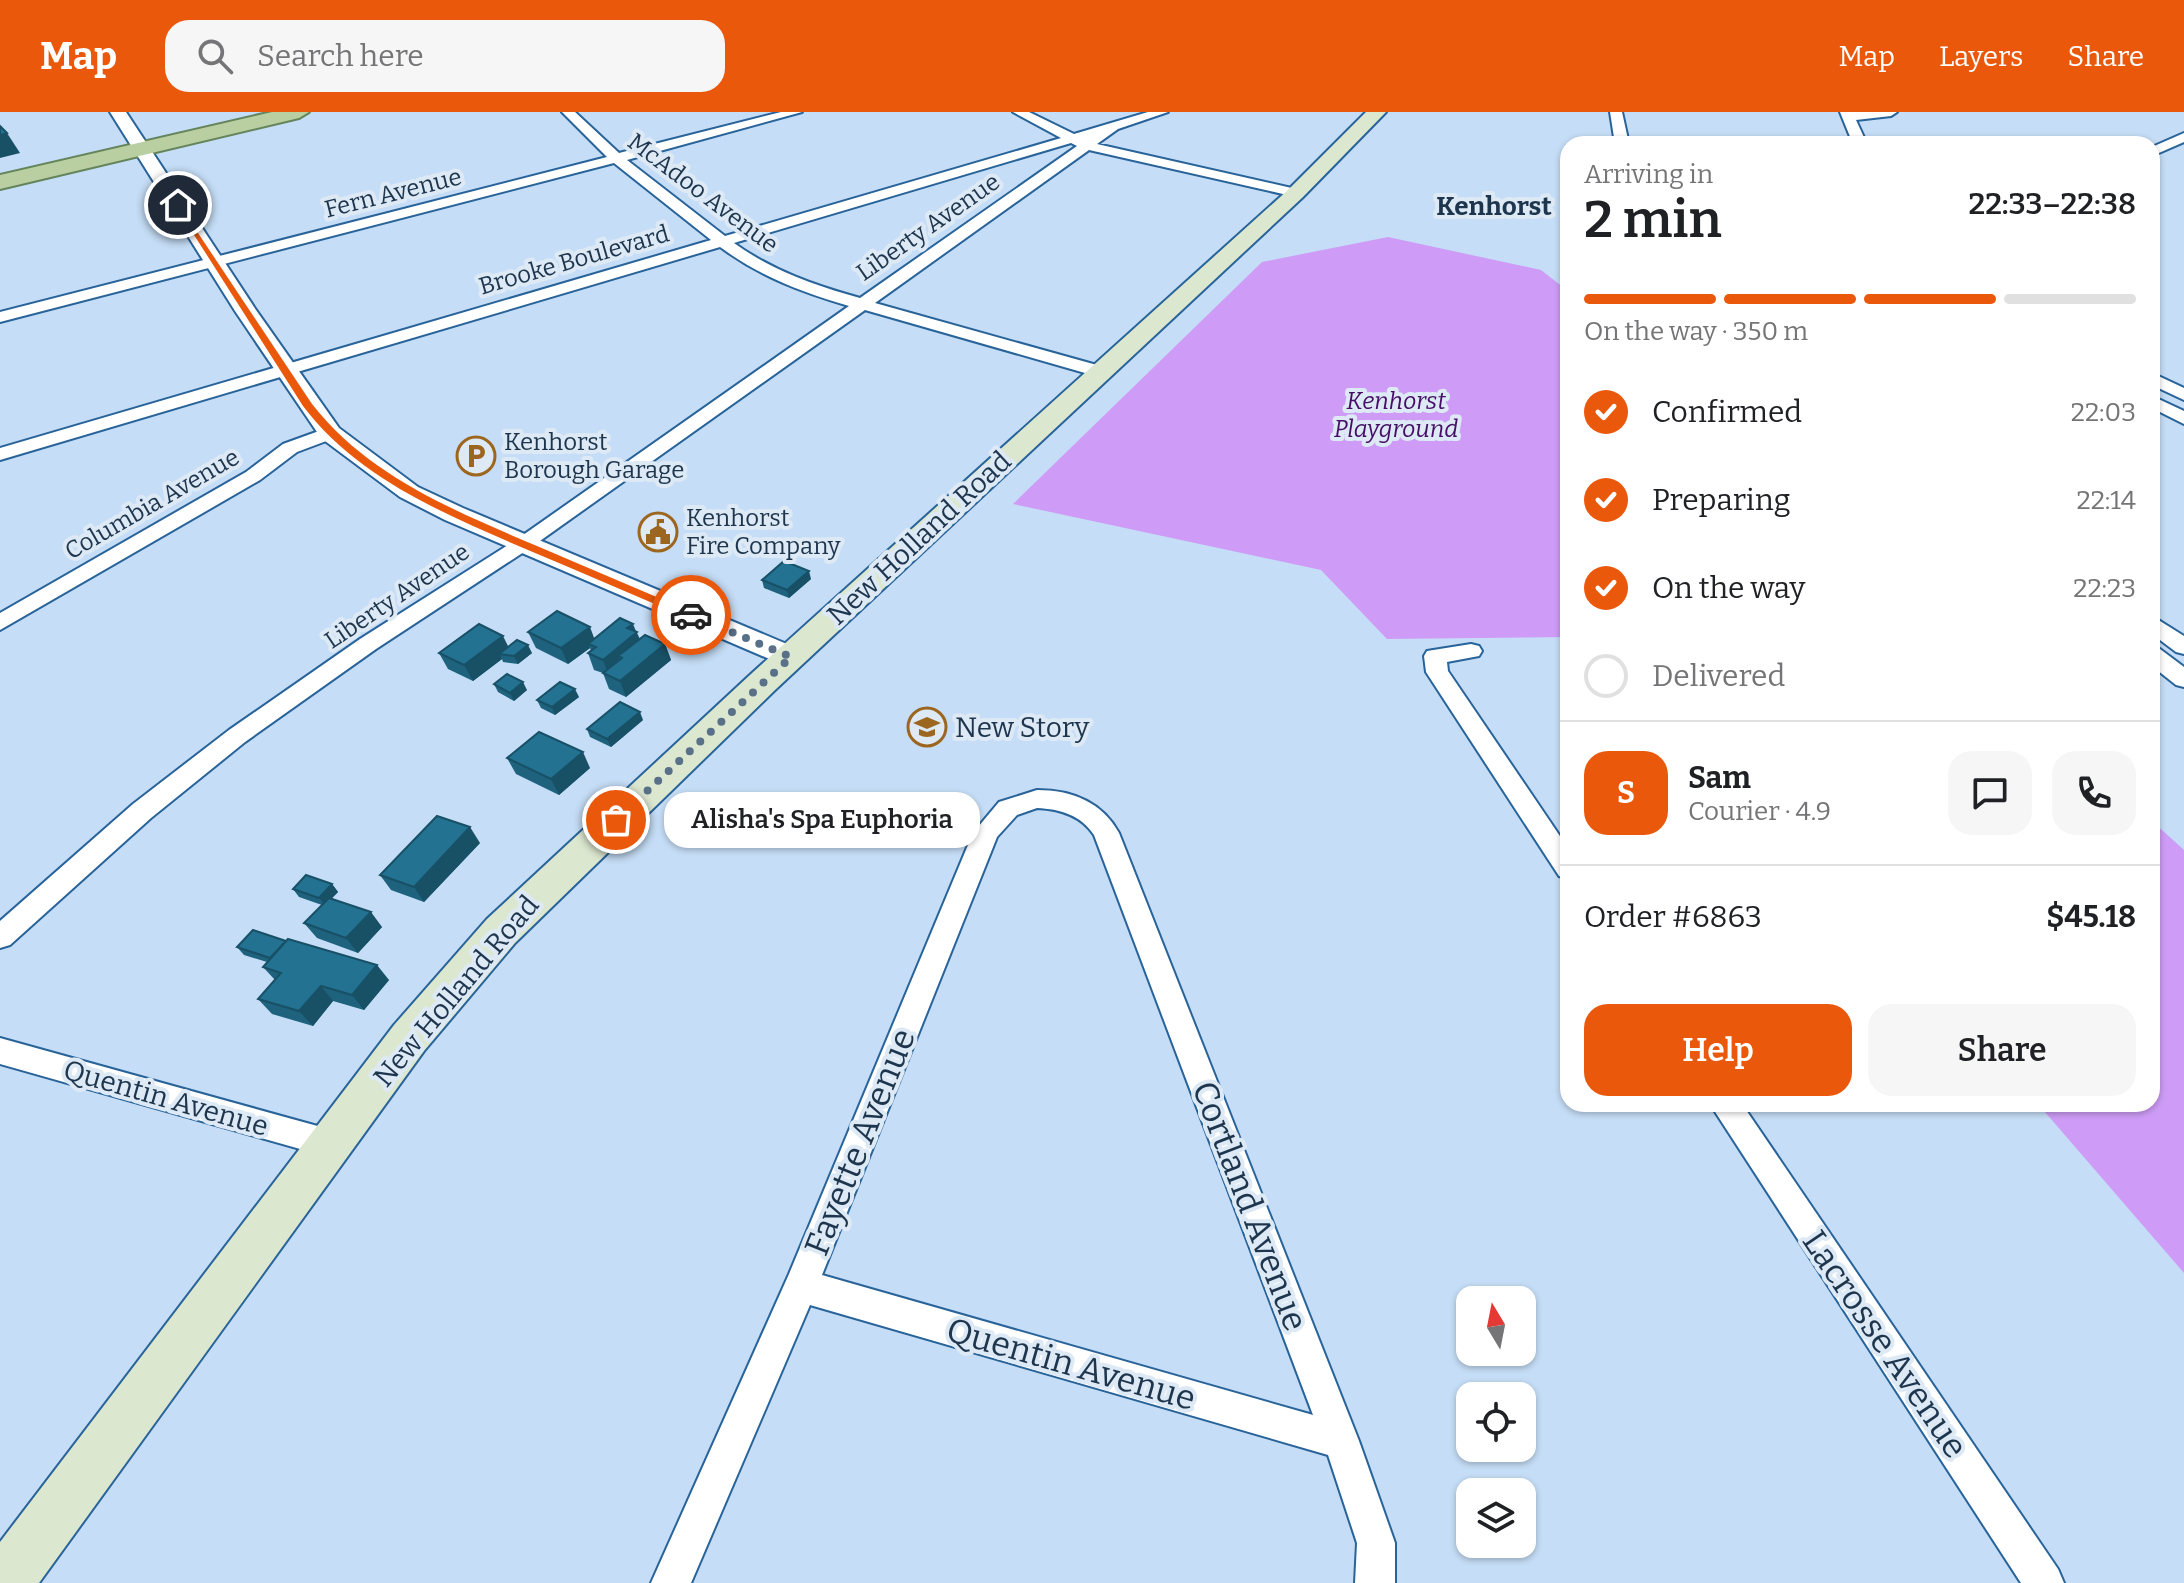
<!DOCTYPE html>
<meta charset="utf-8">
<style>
body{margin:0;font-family:Bitter,serif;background:#f6f6f6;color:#202124;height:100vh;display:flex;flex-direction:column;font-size:30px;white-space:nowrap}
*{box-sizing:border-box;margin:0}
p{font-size:26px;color:#757577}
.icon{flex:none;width:44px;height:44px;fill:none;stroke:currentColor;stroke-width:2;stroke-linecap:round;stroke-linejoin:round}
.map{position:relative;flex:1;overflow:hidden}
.side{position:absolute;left:1560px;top:24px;width:600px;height:976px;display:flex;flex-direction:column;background:#fff;border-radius:24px;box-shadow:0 2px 6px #0004}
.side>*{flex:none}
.needle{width:52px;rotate:350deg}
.tools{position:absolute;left:1456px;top:1174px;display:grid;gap:16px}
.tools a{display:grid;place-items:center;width:80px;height:80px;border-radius:16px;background:#fff;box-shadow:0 2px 6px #0004;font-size:40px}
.pin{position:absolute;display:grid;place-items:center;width:68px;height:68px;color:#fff;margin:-34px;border:4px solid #fff;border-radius:50%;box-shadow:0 2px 8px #0007}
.courier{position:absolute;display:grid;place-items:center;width:80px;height:80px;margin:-40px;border:6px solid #ea580c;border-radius:50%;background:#fff;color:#222;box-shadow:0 2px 10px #0007}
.bubble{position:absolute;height:56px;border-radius:24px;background:#fff;box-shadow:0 2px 6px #0004;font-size:26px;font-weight:600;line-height:56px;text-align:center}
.headline em{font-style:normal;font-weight:600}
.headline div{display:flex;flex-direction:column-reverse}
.headline{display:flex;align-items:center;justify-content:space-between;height:136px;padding:0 24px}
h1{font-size:52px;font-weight:600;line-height:60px}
.bar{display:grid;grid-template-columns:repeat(4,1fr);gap:12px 8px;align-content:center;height:96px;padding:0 24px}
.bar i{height:10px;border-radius:6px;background:#e0e0e0}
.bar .selected{background:#ea580c}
.bar p{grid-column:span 4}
.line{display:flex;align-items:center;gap:20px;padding:0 24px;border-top:2px solid #e0e0e0}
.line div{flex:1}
.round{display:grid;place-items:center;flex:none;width:84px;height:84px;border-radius:24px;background:#f6f6f6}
ol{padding:0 24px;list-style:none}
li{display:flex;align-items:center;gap:24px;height:88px}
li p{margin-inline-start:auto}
li .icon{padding:8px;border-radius:50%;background:#ea580c;color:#fff;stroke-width:4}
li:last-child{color:#757577}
li i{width:44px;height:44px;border:4px solid #e0e0e0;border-radius:50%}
.button{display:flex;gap:16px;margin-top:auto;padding:16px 24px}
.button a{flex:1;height:92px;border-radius:24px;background:#ea580c;color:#fff;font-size:32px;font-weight:600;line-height:92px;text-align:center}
.button a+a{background:#f6f6f6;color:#202124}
header{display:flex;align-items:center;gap:48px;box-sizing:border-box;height:112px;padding:0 40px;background:#ea580c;color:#fff}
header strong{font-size:38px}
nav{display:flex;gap:44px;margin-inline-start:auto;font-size:28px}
.search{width:560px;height:72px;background:#f6f6f6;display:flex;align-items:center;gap:20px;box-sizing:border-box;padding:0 28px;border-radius:24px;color:#757577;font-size:30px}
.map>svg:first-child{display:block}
</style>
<header>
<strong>Map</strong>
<div class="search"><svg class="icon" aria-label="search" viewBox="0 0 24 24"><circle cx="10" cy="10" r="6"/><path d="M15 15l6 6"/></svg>Search here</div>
<nav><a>Map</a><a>Layers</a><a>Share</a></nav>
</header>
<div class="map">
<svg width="2184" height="1471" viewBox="0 0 2184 1471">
<rect width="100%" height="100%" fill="#c5ddf6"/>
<g fill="#ce9cf6">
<path d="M1388 125 1541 158 1568 179V525L1387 527 1321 458 1013 392 1262 150Z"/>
<path d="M2152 709 2184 738V1161L2038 992H2152Z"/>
</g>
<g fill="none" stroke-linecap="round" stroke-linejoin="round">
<g stroke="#286399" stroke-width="4">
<g id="minor">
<path d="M562 0H575L619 41 781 0H802L627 48 725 124 1061 26 1013 0H1029L1074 22 1148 0H1168L1118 17 1097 32 1296 77 1303 81 1296 85 1089 38 875 191 1104 255 1107 259 1104 263H1092L865 198 530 436 376 537 245 630 151 706 10 833 0 836V809L133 692 229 618 360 527 516 428 849 194C801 180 761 165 720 135L0 348V336L711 128 614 51 0 210V200L607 45ZM1071 31 1077 34 860 186C814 173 773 159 734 131Z"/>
<path d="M1610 0H1622L1629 32H1615Z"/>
<path d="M1840 0H1897L1891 4 1856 8 1867 32H1853Z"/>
<path d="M2184 21V30L2152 44V35Z"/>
<path d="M2152 261 2184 276V288L2152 273Z"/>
<path d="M2152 284 2184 299V312L2152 296Z"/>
<path d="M330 315 339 321 337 325 297 340 260 368 0 518V501L246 360 283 332Z"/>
<path d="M2152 504 2184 524V542L2176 540 2152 522Z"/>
<path d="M1471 532 1479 534 1482 539 1479 544 1447 550 1448 559 1568 736V767L1559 764 1426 560 1424 544 1427 539Z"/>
<path d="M2152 535 2160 537 2184 555V575L2176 573 2152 554Z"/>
<path d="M1037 678C1072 678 1102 690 1119 721L1359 1329 1395 1431V1471H1355L1357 1431 1328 1343 810 1193 691 1471H651L789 1162 973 721 999 690ZM1037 696C1060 697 1081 703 1094 723L1313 1303 822 1163 997 725 1017 703Z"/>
<path d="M0 926 332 1018 343 1022 348 1032 343 1042 332 1046 0 952Z"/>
<path d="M1710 992H1742L2058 1457 2064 1471H2021Z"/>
</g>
</g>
<g stroke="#286399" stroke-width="4">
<path id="tertiary" d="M110 0H126L256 198 339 316 418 375 463 396 801 538 806 545 801 552 791 555 781 552 445 408 400 385 321 326 235 199Z"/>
</g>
<g stroke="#286399" stroke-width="4">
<path id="secondary" d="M1366 0H1386L1303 85 775 578 515 831 424 939 39 1471H0V1430L394 913 487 807 751 562 1289 77Z"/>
</g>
<g stroke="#64845b" stroke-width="4">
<path id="primary" d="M272 0H309L299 6 0 77V63Z"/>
</g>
<use href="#minor" fill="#fff" fill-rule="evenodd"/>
<use href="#tertiary" fill="#fff" fill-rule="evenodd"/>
<use href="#secondary" fill="#dce7d0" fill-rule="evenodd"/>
<use href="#primary" fill="#b9cea1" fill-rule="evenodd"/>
</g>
<g fill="#1e627e">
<path d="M811 467 789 486 764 476 762 468Z"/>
<path d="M636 519 640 527 665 532 671 548 626 585 609 577 603 561 594 558 588 541 591 539 590 536 568 552 536 536 528 520 595 527Z"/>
<path d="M509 534 532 541 518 552 503 550 502 547 473 569 448 557 439 541Z"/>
<path d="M494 572 527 578 514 589 498 580Z"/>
<path d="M579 585 555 603 541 596 537 588Z"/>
<path d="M643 608 611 635 590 625 587 617Z"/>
<path d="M507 646 590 656 559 683 516 662Z"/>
<path d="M480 731 424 790 391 778 380 763Z"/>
<path d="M332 772 338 780 332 786 382 815 358 841 317 826 304 811 322 793 299 785 293 777Z"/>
<path d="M237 835 389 868 364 898 333 889 313 914 272 902 258 887 275 868 263 855 267 850 244 843Z"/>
</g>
<g fill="#185066">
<path d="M7 21 20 41 0 46V23Z"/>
<path d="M809 459 811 467 789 486 787 478Z"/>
<path d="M633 512 643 536 622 546 618 544 621 554 609 564 603 548 627 516Z"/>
<path d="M590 515 596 531 588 532 590 536 568 552 561 536Z"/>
<path d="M503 524 511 540 499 542 502 547 473 569 464 553Z"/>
<path d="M665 532 671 548 626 585 620 569Z"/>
<path d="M528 533 532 541 518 552 514 544Z"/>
<path d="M523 570 527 578 514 589 510 581Z"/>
<path d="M575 577 579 585 555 603 552 595Z"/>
<path d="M640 600 643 608 611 635 607 627Z"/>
<path d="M583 640 590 656 559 683 551 667Z"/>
<path d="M470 715 480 731 424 790 414 775Z"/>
<path d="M332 772 338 780 325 793 319 786Z"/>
<path d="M371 800 382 815 358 841 346 826Z"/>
<path d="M377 853 389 868 364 898 352 883Z"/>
<path d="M321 874 333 889 313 914 299 899Z"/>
</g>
<g fill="#237292" stroke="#185066" stroke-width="2">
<path d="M0 14 7 21 0 23Z"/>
<path d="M784 449 809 459 787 478 762 468Z"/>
<path d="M557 499 590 515 561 536 528 520Z"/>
<path d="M620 506 633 512 627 516 637 520 603 548 588 541 596 535 588 532Z"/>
<path d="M479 512 503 524 464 553 439 541Z"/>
<path d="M645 523 665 532 620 569 603 561 622 546 618 544Z"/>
<path d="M517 528 528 533 514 544 499 542Z"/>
<path d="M507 562 523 570 510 581 494 572Z"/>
<path d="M560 570 575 577 552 595 537 588Z"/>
<path d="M620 590 640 600 607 627 587 617Z"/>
<path d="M539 620 583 640 551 667 507 646Z"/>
<path d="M437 704 470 715 414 775 380 763Z"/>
<path d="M306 763 332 772 319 786 293 777Z"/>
<path d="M329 786 371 800 346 826 304 811Z"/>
<path d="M253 818 286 829 270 846 237 835Z"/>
<path d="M288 827 377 853 352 883 321 874 299 899 258 887 281 861 263 855Z"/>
</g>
<path fill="#ea580c" d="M178 91 312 292C368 364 455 399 537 434 589 456 642 479 694 501V506H687C634 483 581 460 528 438 447 403 358 367 303 294L175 93Z"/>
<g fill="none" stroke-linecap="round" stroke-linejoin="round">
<path stroke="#587088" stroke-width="8" stroke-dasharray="0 14.4" d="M616 708 791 545 691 503"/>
</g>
<defs>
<g id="parking-ring" transform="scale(2)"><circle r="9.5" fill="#dde9f5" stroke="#9c661f" stroke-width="1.5"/><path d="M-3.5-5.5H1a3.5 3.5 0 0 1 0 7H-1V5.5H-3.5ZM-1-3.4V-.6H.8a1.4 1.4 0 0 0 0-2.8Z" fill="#9c661f"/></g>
<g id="civic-ring" transform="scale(2)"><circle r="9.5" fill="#dde9f5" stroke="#9c661f" stroke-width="1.5"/><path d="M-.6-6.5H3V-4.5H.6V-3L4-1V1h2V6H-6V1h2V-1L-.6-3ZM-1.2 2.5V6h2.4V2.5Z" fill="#9c661f"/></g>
<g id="school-ring" transform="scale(2)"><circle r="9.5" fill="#dde9f5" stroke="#9c661f" stroke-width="1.5"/><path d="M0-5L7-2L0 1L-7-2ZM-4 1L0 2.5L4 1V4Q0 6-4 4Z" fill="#9c661f"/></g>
</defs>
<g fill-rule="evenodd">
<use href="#parking-ring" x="476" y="344"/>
<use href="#civic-ring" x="658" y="420"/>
<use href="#school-ring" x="927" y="615"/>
</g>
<g text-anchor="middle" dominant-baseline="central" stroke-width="8" stroke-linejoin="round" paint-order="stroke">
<g font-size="24" fill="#1d354d" stroke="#dde9f5">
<text transform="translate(393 81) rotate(-14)">Fern Avenue</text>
<text transform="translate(703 81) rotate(37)">McAdoo Avenue</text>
<text transform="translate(928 115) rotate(-35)">Liberty Avenue</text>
<text transform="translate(574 148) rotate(-16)">Brooke Boulevard</text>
<text transform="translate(152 392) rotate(-30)">Columbia Avenue</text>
<text transform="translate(397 484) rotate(-34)">Liberty Avenue</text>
</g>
<g font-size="24" font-style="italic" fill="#460e66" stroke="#dde9f5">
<text x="1396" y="289">Kenhorst<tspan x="1396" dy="28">Playground</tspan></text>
</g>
<g font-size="24" fill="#1d354d" stroke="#dde9f5" text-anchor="start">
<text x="504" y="330">Kenhorst<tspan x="504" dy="28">Borough Garage</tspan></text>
<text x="686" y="406">Kenhorst<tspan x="686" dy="28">Fire Company</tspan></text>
</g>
<g font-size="26" font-weight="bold" fill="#1d354d" stroke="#dde9f5">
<text x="1494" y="94">Kenhorst</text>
</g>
<g font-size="28" fill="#1d354d" stroke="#dde9f5">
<text transform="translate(919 426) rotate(-43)">New Holland Road</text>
<text transform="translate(456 879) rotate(-50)">New Holland Road</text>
<text transform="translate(166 986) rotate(16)">Quentin Avenue</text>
</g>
<g font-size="28" fill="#1d354d" stroke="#dde9f5" text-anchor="start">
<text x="955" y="615">New Story</text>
</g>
<g font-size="34" fill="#1d354d" stroke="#dde9f5">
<text transform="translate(860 1030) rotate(-68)">Fayette Avenue</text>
<text transform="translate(1250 1094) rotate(69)">Cortland Avenue</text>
<text transform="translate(1885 1232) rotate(56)">Lacrosse Avenue</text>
<text transform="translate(1071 1252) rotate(16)">Quentin Avenue</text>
</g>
</g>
</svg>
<div class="tools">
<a><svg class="needle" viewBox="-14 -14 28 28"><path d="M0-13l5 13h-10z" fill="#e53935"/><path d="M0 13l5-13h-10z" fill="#757577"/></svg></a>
<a><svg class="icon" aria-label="locate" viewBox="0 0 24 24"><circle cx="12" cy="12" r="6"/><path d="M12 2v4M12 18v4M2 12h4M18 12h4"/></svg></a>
<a><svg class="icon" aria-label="layers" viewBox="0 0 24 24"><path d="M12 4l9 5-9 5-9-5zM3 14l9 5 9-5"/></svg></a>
</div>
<div class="pin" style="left:616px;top:708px;background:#ea580c"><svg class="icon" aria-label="bag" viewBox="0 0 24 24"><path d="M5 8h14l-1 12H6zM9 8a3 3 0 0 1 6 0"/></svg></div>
<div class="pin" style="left:178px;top:93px;background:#1f2937"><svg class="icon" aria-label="home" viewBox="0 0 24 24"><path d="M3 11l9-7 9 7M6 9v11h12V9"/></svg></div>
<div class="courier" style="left:691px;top:503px"><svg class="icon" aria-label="car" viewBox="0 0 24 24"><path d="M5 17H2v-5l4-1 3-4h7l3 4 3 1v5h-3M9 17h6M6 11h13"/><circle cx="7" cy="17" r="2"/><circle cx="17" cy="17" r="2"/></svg></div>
<div class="bubble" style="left:664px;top:680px;width:316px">Alisha's Spa Euphoria</div>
<section class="side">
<div class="headline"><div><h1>2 min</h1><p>Arriving in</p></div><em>22:33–22:38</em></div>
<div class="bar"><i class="selected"></i><i class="selected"></i><i class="selected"></i><i></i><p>On the way · 350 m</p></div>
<ol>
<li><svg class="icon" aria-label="check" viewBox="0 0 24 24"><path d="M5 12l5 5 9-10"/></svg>Confirmed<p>22:03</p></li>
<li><svg class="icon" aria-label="check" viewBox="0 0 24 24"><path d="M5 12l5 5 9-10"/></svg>Preparing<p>22:14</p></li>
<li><svg class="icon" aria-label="check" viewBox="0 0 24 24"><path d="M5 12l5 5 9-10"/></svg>On the way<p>22:23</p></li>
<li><i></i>Delivered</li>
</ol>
<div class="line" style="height:144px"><b class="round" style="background:#ea580c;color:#fff">S</b><div><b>Sam</b><p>Courier · 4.9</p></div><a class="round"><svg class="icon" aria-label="chat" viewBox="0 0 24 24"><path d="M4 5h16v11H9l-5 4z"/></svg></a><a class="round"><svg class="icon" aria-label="phone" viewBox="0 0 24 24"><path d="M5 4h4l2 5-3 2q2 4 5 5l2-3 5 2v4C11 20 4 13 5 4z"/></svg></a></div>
<div class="line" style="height:104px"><div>Order #6863</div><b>$45.18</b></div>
<div class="button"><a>Help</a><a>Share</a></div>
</section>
</div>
